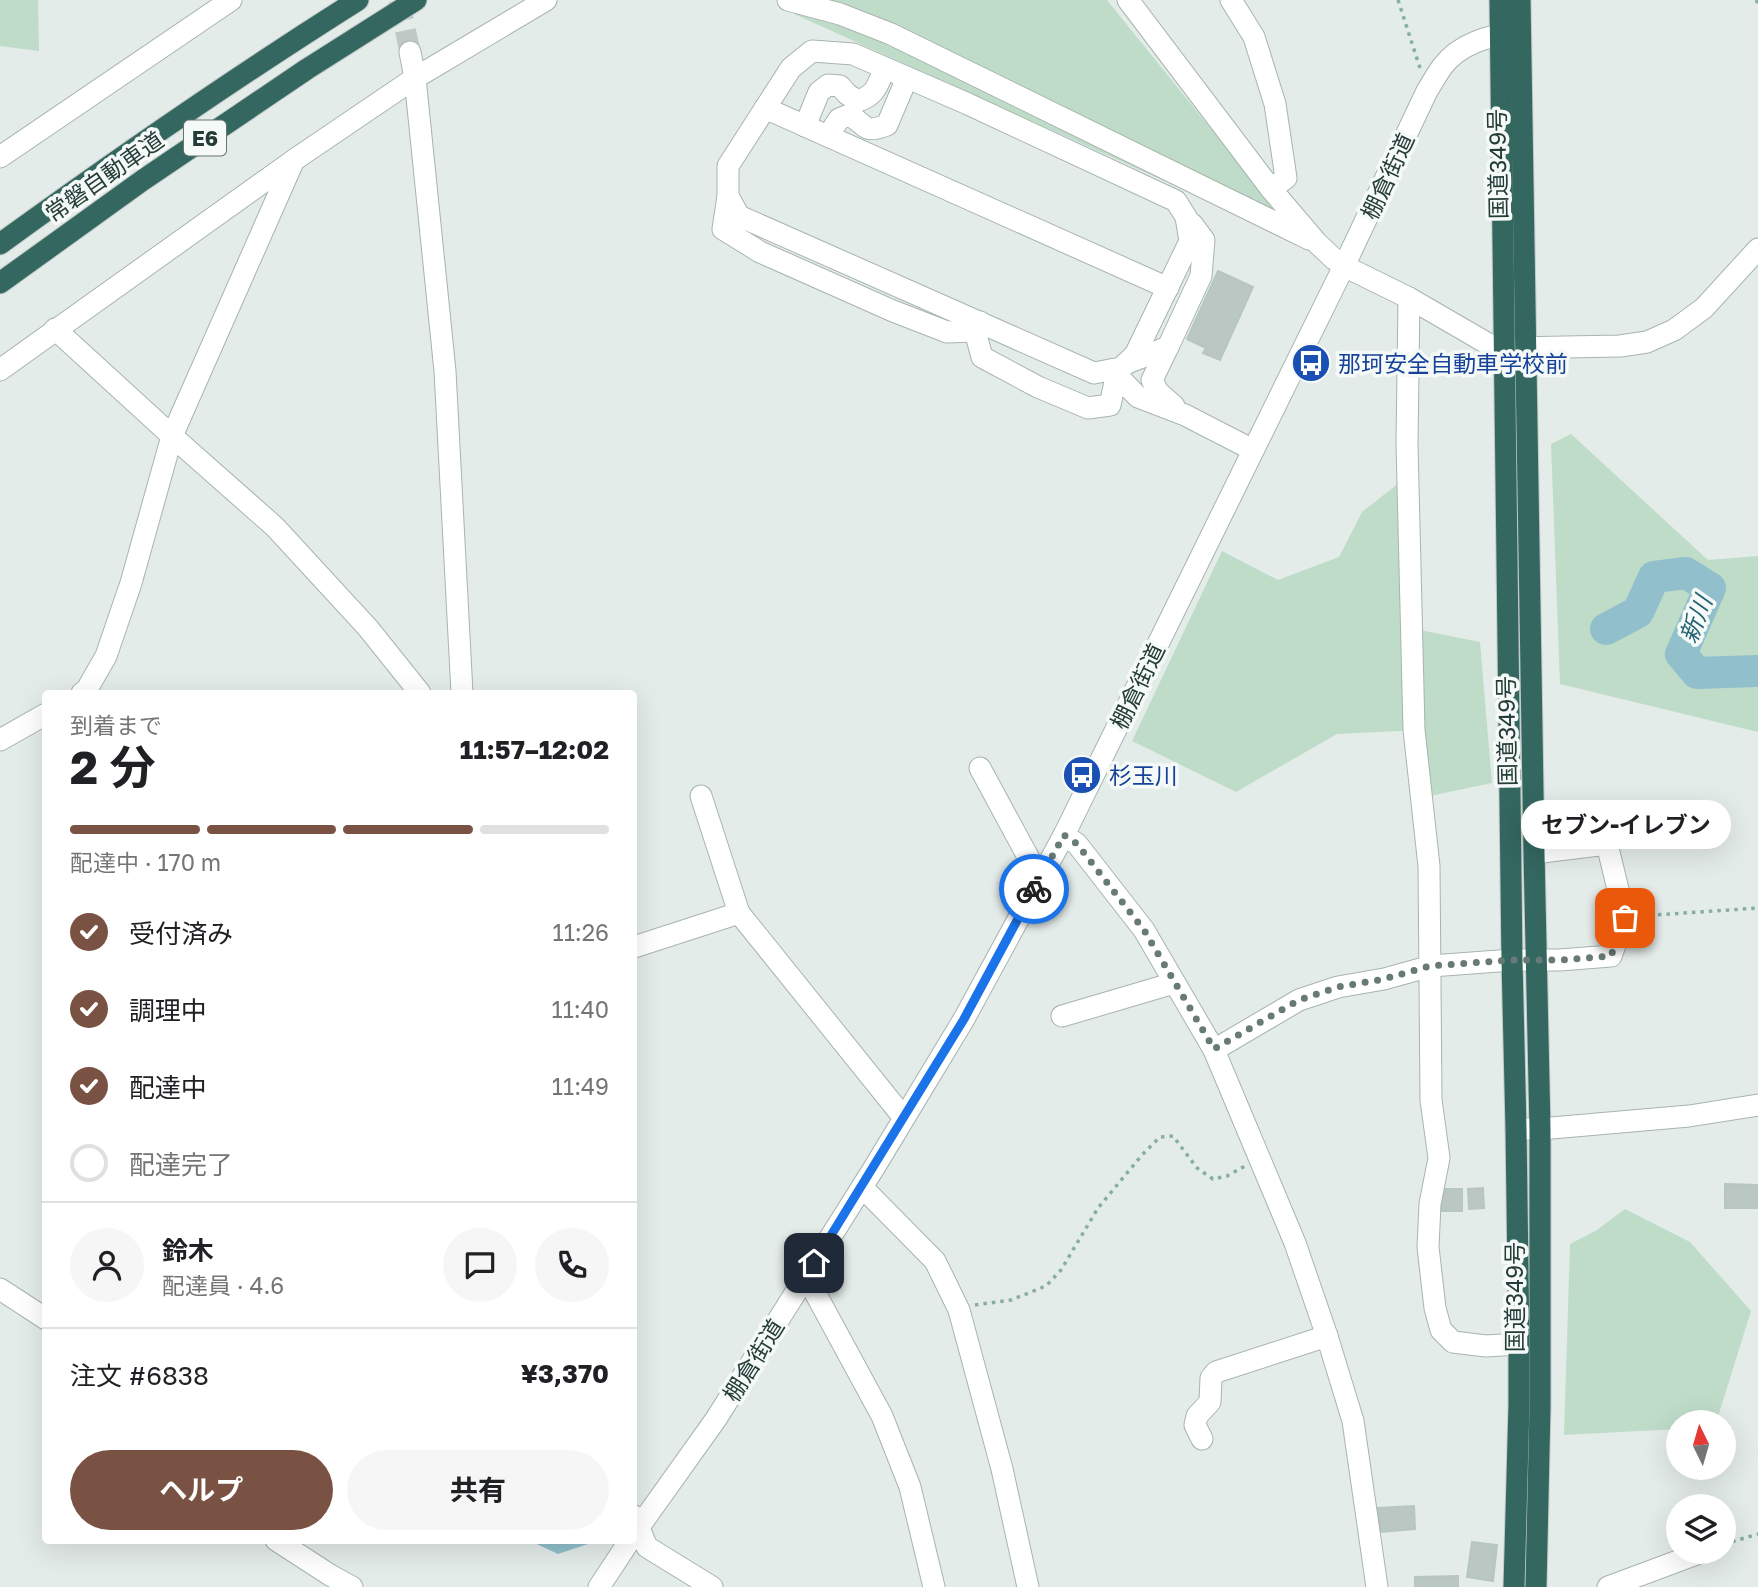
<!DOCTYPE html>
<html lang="ja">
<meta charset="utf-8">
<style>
body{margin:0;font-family:"Golos Text","Noto Sans JP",sans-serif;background:#f6f6f6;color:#202124;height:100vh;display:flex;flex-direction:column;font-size:26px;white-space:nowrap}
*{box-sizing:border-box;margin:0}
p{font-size:23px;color:#757577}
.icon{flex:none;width:38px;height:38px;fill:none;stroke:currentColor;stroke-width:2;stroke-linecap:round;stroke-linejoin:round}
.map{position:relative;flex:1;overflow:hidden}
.side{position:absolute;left:42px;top:690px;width:595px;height:854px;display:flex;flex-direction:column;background:#fff;border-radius:7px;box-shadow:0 7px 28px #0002}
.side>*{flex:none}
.needle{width:46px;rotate:355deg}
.tools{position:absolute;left:1666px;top:1410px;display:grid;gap:14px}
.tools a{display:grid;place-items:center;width:70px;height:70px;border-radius:50%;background:#fff;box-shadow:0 7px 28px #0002;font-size:35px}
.pin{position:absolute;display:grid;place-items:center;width:60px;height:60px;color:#fff;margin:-30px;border-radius:14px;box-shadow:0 4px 10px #0006}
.courier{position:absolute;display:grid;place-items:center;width:70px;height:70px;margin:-35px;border:5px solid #1a73e8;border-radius:50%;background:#fff;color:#222;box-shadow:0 2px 9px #0007}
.bubble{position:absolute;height:49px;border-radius:24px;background:#fff;box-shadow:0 7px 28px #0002;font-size:23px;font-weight:700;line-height:49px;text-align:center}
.summary em{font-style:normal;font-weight:700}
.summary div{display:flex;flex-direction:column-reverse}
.summary{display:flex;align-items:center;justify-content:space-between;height:119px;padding:0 28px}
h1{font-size:46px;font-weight:700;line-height:52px}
.bar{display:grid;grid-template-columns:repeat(4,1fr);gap:10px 7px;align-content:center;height:84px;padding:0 28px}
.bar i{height:9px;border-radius:5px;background:#e0e0e0}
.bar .selected{background:#795243}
.bar p{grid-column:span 4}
.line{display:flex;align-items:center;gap:18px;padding:0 28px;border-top:2px solid #e0e0e0}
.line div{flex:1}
.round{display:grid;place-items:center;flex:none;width:74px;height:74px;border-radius:37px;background:#f6f6f6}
ol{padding:0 28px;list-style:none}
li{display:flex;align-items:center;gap:21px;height:77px}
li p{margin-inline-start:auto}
li .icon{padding:7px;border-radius:50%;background:#795243;color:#fff;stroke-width:4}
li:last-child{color:#757577}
li i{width:38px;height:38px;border:4px solid #e0e0e0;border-radius:50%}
.button{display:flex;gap:14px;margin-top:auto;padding:14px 28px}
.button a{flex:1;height:80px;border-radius:42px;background:#795243;color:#fff;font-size:28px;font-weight:700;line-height:80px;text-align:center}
.button a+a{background:#f6f6f6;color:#202124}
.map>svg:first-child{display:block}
</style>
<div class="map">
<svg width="1758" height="1587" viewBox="0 0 1758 1587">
<rect width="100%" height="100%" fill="#e4ece9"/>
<g fill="#bfdcc9">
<path d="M0 0H38L39 51 0 46Z"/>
<path d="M799 0H1107L1282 217 1280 233 794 14Z"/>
<path d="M1571 434 1708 560 1758 556V732L1560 684 1551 444Z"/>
<path d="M1399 483 1405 627 1480 642 1492 783 1430 796 1421 730 1337 734 1236 792 1132 741 1222 551 1278 580 1339 557 1362 512Z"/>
<path d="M1625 1209 1690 1242 1751 1311 1716 1423H1678V1429L1564 1435 1570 1244 1597 1230Z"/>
</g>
<path fill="#91c0cc" d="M528 1540H600L558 1554Z"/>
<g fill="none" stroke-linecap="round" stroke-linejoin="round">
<path stroke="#91c0cc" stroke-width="32" d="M1606 629 1638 612 1654 577 1686 573 1710 588 1681 654 1697 673 1758 671"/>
</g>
<g fill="#bac7c2" stroke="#b7c6c0" stroke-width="2">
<path d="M1218 271 1253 287 1220 360 1203 353 1206 348 1187 339Z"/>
<path d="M1725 1184 1758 1185V1208H1725Z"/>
<path d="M1483 1188 1484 1208 1469 1209 1468 1189Z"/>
<rect x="1441" y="1189" width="21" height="22"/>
<path d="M1414 1506 1415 1529 1380 1532 1378 1508Z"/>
<path d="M1472 1542 1497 1545 1493 1581 1467 1577Z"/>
<path d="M1458 1576V1587H1415V1577Z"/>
</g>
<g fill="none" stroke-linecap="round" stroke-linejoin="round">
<path stroke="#bec9c6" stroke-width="21" stroke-dasharray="21 10" stroke-linecap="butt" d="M399 0 410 52"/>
<g stroke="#a7b4b0" stroke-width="23">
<g id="minor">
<path d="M788 0 840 14 891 34 1309 239"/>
<path d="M1128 0 1271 189 1317 243 1334 259 1344 266 1409 298 1490 345 1504 348 1620 346 1647 342 1674 330 1704 308 1758 249"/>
<path d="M1231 0 1254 37 1275 104 1286 178 1271 189"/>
<path d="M812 51 853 54 968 104 1176 201 1186 217 1190 241 1135 355 1121 368 1094 373 739 216 728 196V166L791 68Z"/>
<path d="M410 52 415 78 445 371 462 693"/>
<path d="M765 108 1168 288"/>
<path d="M805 126 819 92 828 85 840 86 847 94 858 101C876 95 877 86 885 68"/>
<path d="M828 136 839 119 849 115C869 126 862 134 887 125L907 78"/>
<path d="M0 157 231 0"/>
<path d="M728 196 723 229 760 252 893 311 947 332 975 331 980 322"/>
<path d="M1409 298 1407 444 1414 730 1429 866 1431 1100 1439 1158 1430 1204 1428 1247 1435 1308 1441 1330 1453 1342 1486 1346 1519 1344"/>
<path d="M55 329 172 436 275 527 368 628 420 693"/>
<path d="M975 331 982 357 1038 387 1088 408 1110 405 1115 382 1112 370"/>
<path d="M1168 347 1152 380 1158 392 1174 406"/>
<path d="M1127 363 1168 347 1201 276 1204 240 1192 224"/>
<path d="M0 370 294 160 415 78 546 0"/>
<path d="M1112 370 1138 397 1185 415 1253 450"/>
<path d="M82 693 86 691 106 656 131 583 172 436 293 162"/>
<path d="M0 740 46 714"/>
<path d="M980 768 1040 879"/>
<path d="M1064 835 1077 844 1144 930 1214 1050 1295 1243 1327 1336 1353 1421 1377 1587"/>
<path d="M739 913 904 1118"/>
<path d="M634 947 739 913 701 796"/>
<path d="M1062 1016 1174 983"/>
<path d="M1214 1050 1299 1000 1338 987 1384 979 1431 966 1512 960H1560L1611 956 1625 918 1607 844 1534 853"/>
<path d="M1516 1129H1540L1689 1116 1758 1105"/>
<path d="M862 1187 935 1261 959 1310 1002 1469 1028 1587"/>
<path d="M802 1282 812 1287 882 1416 910 1487 934 1587"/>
<path d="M0 1289 46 1319"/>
<path d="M1202 1439 1195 1425 1197 1416 1210 1402 1211 1378 1216 1372 1327 1336"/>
<path d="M634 1516 647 1547 712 1587"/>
<path d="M634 1534 716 1419 874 1168 964 1019 1064 835 1344 266 1427 91C1432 83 1437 74 1442 67 1459 44 1489 35 1516 33"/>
<path d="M276 1540 330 1575 352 1587"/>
<path d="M599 1587 630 1540"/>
<path d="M1608 1587 1702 1552"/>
</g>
</g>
<g stroke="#c2c9c7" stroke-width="23">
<g id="highway">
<path d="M1500 0 1512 960 1516 1129 1519 1344V1405L1514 1587"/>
<path d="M1520 0 1534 853 1540 1129V1407L1536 1587"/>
<path d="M0 244C117 159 236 77 358 0"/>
<path d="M0 283 143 180 307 69 416 0"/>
</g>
</g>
<g stroke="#88ada4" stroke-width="3.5" stroke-dasharray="3.5 5" stroke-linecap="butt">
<path d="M1398 0 1420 68"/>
<path d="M1756 0 1758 3"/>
<path d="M1641 916 1758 908"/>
<path d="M975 1305 1011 1300 1046 1286 1061 1270 1098 1208 1142 1155 1160 1137 1173 1136 1197 1168 1213 1179 1227 1176 1245 1166"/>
<path d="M1724 1544 1758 1534"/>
</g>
<use href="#minor" stroke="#fff" stroke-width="21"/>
<use href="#highway" stroke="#33675f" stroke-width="21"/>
</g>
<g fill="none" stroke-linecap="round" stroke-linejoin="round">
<path stroke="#687a76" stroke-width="7" stroke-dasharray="0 12.6" d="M1034 889 1064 835 1077 844 1144 930 1214 1049 1299 1000 1338 987 1384 979 1430 966 1512 960H1560L1611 956 1625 918"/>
<path stroke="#1a73e8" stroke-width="9" d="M814 1263 964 1019 1034 889"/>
</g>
<defs>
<g id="bus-disc" transform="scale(2.0125)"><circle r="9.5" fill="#1a4fb4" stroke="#f5f9f7"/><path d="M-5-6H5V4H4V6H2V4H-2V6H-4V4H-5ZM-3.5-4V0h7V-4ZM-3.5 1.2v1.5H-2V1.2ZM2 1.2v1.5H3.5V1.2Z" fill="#fff"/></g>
</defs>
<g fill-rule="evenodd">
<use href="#bus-disc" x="1311" y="363"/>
<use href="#bus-disc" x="1082" y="775"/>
</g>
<g text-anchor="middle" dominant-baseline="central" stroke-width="7" stroke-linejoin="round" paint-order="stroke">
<rect fill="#f5f9f7" stroke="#637571" stroke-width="2" x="184" y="120.5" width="42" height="35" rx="5"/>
<g font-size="21" font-weight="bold" fill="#253d38">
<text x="205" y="138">E6</text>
</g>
<g font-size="23" fill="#253d38" stroke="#f5f9f7">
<text transform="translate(1497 164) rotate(-91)">国道349号</text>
<text transform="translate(104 176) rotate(-35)">常磐自動車道</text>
<text transform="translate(1387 176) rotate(-65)">棚倉街道</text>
<text transform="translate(1137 686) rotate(-64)">棚倉街道</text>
<text transform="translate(1506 731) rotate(-91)">国道349号</text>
<text transform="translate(1514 1297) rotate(-90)">国道349号</text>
<text transform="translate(753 1360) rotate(-58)">棚倉街道</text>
</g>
<g font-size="23" fill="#164399" stroke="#f5f9f7" text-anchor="start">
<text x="1338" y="363">那珂安全自動車学校前</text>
<text x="1109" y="775">杉玉川</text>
</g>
<g font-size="24" font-style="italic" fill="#246274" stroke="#f5f9f7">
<text transform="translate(1695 619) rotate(-69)">新川</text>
</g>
</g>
</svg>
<div class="tools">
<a><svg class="needle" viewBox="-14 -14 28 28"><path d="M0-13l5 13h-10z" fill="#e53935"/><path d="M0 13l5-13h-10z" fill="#757577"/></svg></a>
<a><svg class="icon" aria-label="layers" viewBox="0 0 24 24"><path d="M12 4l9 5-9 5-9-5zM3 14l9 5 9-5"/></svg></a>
</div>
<div class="pin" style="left:1625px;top:918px;background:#ea580c"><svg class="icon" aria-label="bag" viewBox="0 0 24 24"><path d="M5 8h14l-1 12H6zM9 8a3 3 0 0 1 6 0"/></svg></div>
<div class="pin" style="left:814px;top:1263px;background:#1f2937"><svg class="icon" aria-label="home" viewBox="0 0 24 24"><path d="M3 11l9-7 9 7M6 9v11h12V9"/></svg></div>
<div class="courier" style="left:1034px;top:889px"><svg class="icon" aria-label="bike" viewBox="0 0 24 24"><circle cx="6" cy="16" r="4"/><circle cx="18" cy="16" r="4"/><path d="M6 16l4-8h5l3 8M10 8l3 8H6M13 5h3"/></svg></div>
<div class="bubble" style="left:1521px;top:800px;width:210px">セブン-イレブン</div>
<section class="side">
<div class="summary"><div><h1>2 分</h1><p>到着まで</p></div><em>11:57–12:02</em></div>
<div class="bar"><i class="selected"></i><i class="selected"></i><i class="selected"></i><i></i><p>配達中 · 170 m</p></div>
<ol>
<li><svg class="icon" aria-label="check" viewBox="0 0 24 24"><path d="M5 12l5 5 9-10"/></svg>受付済み<p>11:26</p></li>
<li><svg class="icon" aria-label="check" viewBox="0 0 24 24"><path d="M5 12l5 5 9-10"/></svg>調理中<p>11:40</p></li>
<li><svg class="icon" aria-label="check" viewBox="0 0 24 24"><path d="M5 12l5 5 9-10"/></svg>配達中<p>11:49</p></li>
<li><i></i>配達完了</li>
</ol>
<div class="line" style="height:126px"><a class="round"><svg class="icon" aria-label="person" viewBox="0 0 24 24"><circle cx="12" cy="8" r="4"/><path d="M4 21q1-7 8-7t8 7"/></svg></a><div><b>鈴木</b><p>配達員 · 4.6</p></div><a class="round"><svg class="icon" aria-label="chat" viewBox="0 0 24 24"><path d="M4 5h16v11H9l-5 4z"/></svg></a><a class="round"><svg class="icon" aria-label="phone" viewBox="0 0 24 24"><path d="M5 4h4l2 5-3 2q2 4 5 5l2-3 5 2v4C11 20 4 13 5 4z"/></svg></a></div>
<div class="line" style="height:91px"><div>注文 #6838</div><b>¥3,370</b></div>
<div class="button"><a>ヘルプ</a><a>共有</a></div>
</section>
</div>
